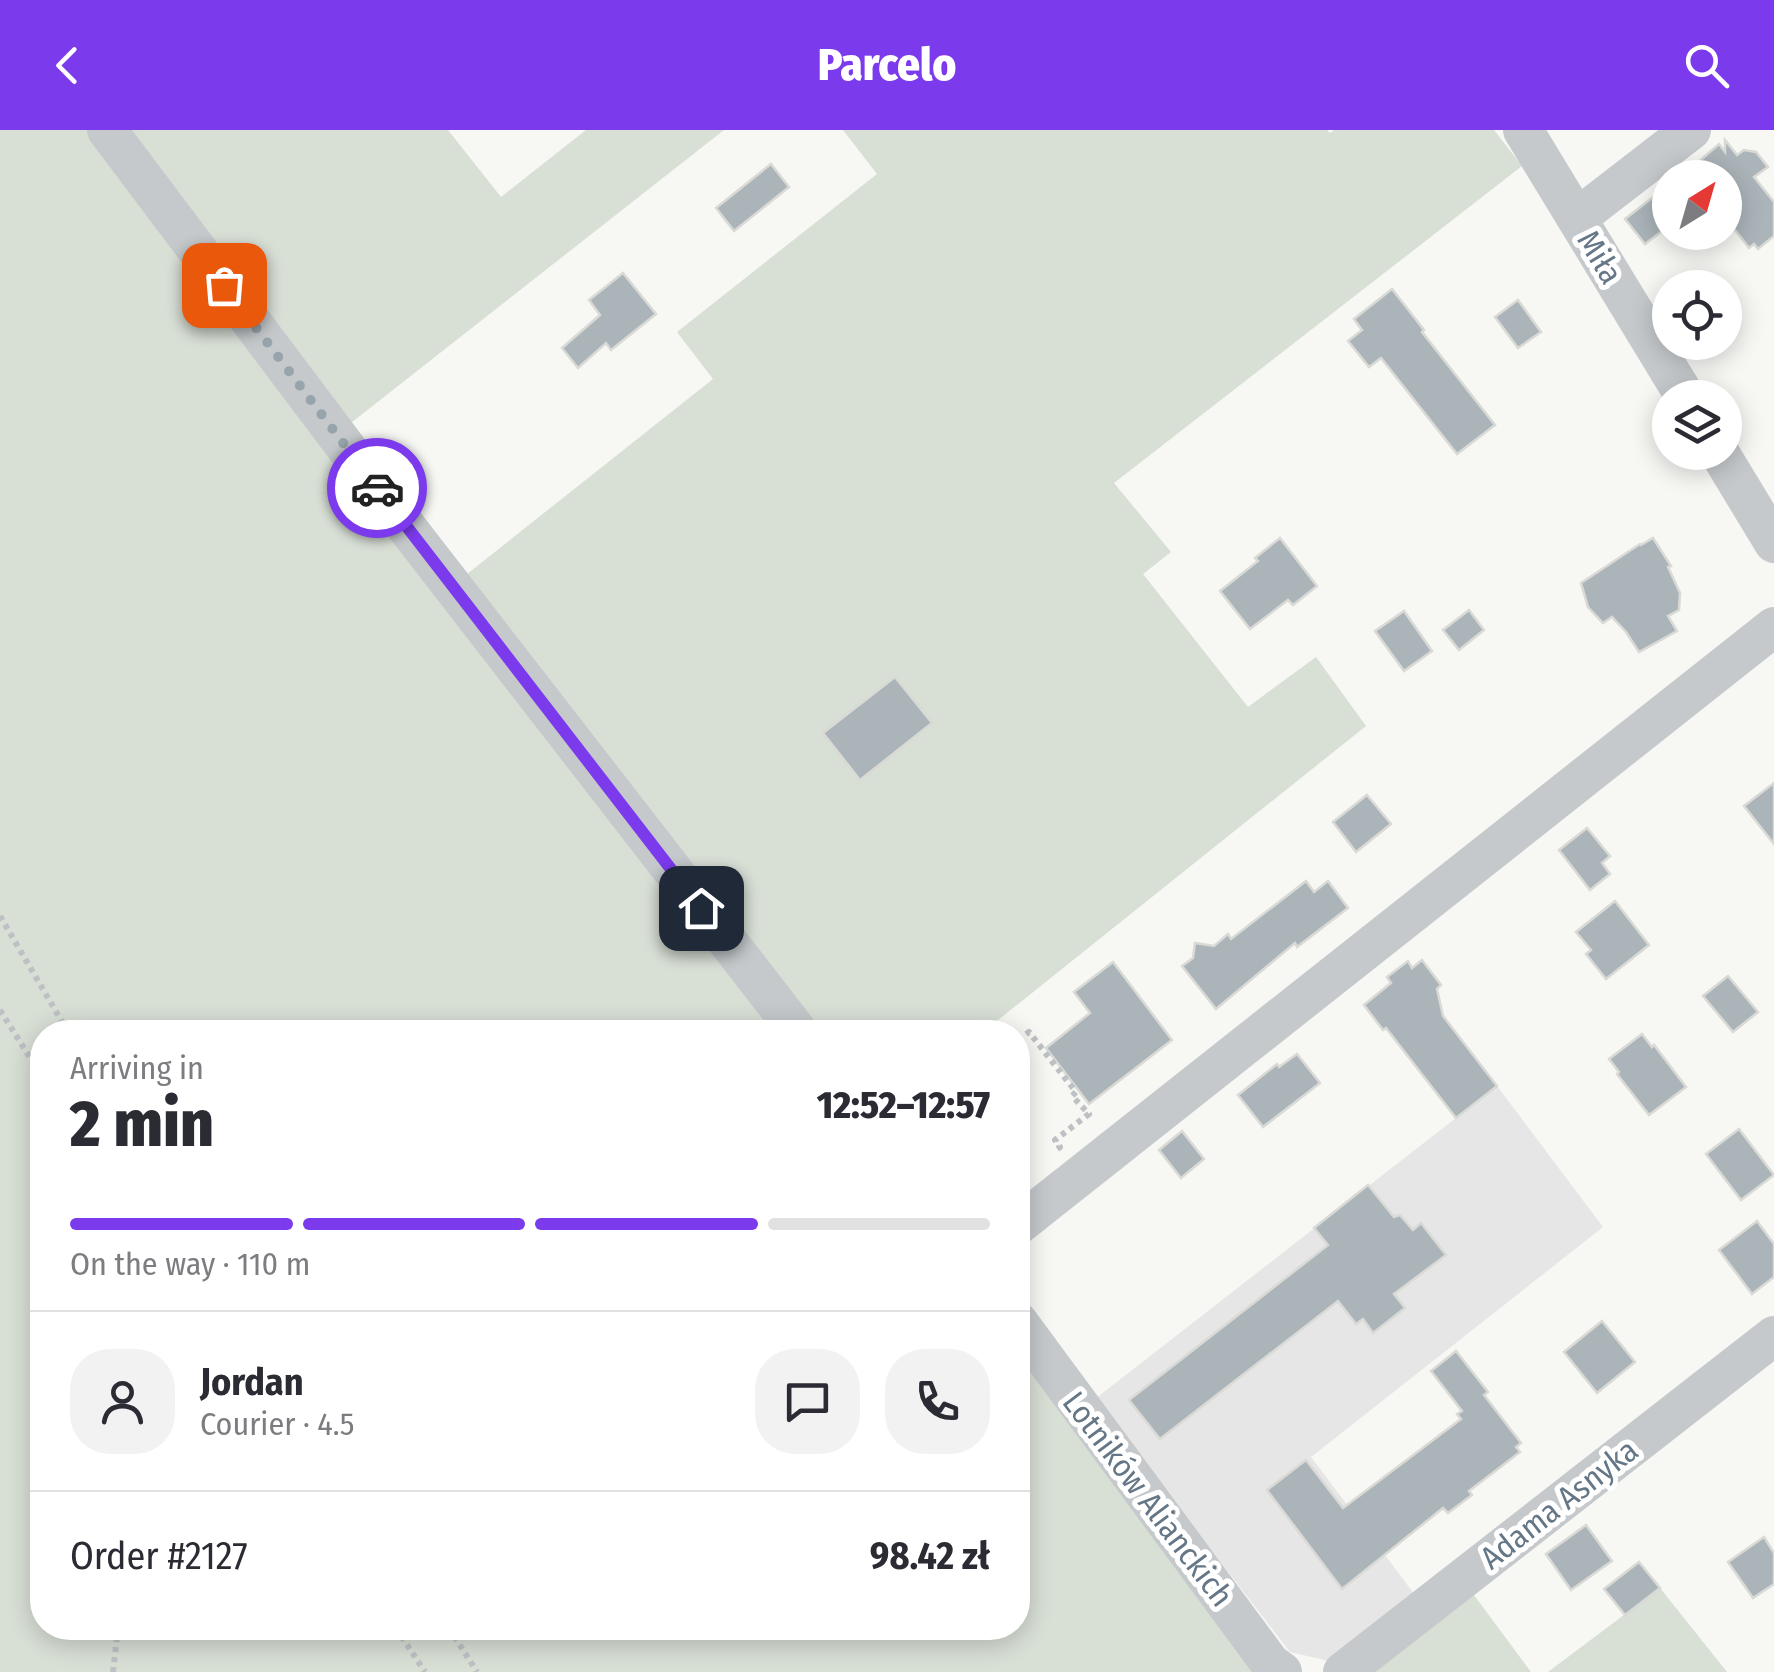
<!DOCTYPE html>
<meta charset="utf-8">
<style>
body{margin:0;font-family:"Fira Sans Condensed",sans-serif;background:#f2f2f3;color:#2b2b33;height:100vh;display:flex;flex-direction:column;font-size:38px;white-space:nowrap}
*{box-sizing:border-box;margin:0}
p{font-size:32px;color:#7c7c81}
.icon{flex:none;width:55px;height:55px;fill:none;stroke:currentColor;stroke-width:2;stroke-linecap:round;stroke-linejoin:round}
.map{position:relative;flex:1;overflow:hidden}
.details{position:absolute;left:30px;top:890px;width:1000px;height:620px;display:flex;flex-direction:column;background:#fff;border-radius:40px;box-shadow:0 5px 25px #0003}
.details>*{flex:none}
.needle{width:65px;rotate:37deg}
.buttons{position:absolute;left:1652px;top:30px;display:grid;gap:20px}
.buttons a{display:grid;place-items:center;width:90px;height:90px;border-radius:50%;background:#fff;box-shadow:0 5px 25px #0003;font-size:50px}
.pin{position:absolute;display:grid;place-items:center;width:85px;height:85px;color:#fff;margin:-42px;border-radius:20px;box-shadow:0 5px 15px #0006}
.courier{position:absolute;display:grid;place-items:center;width:100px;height:100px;margin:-50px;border:8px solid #7c3aed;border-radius:50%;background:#fff;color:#222;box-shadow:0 2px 12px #0007}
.summary em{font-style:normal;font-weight:800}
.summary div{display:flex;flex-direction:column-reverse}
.summary{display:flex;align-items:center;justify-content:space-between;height:170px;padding:0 40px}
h1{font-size:65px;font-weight:800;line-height:75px}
.bar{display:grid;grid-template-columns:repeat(4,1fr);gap:15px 10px;align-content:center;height:120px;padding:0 40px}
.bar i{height:12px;border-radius:8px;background:#e1e1e2}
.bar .selected{background:#7c3aed}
.bar p{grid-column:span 4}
.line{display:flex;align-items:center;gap:25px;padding:0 40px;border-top:2px solid #e1e1e2}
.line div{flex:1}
.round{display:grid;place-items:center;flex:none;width:105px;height:105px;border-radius:40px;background:#f2f2f3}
header{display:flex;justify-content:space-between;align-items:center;height:130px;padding:0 40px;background:#7c3aed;color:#fff;font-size:45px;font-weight:800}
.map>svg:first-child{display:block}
</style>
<header><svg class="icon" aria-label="back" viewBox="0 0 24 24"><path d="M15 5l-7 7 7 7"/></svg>Parcelo<svg class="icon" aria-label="search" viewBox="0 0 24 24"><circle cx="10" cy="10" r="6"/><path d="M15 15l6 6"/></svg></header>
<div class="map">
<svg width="1774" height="1542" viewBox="0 0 1774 1542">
<rect width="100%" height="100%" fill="#f7f7f4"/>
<path fill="#e5e6e5" d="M1497 956 1603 1097 1311 1327 1415 1465 1329 1531 1290 1522 1095 1269Z"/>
<g fill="#d8dfd5">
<path d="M0 0H96L785 902H42V1498H1018V1211L1263 1542H0Z"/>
<path d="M121 0H448L501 67 586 0H724L347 296Z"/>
<path d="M843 0H1327L1330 3 1334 0H1494L1522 36 1114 353 1171 422 1143 444 1248 577 1316 527 1366 596 983 902H812L462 448 713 249 677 202 877 44Z"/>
<path d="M1468 1457 1531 1542H1358Z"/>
<path d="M1660 1458 1727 1542H1548Z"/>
</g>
<g fill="#abb4b9" stroke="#d9d9d6" stroke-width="2.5">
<path d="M1725 10 1737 25 1744 20 1756 22 1768 37 1754 47 1774 72V106L1758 119 1754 114 1749 118 1725 87V48H1680L1719 14 1725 22Z"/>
<path d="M771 34 789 57 734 101 716 78Z"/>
<path d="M1670 54V95L1645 114 1625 89Z"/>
<path d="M623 143 656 184 611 220 606 213 578 238 562 218 600 185 589 170Z"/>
<path d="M1392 159 1424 200 1422 202 1495 295 1457 324 1381 228 1369 237 1348 211 1362 200 1354 189Z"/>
<path d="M1518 170 1541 202 1518 218 1495 187Z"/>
<path d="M1280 408 1317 456 1293 475 1288 470 1250 499 1220 461 1258 431 1255 428Z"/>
<path d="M1653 408 1671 436 1668 437 1680 463 1679 480 1668 486 1677 501 1639 522 1626 502 1612 487 1603 493 1588 477 1581 453 1640 414 1641 415Z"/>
<path d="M1469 480 1484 500 1459 520 1443 500Z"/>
<path d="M1404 481 1432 521 1404 541 1375 501Z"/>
<path d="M895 547 932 593 860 650 823 603Z"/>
<path d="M1774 653V714L1744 676Z"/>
<path d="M1367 665 1391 694 1356 722 1333 692Z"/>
<path d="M1587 698 1610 726 1602 733 1610 744 1590 760 1559 720Z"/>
<path d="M1306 751 1314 762 1328 751 1348 778 1297 817 1295 813 1216 879 1182 836 1193 828 1195 813 1214 816 1228 804 1231 809Z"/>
<path d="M1615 771 1649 815 1606 849 1586 824 1591 820 1576 802Z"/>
<path d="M1422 830 1441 855 1437 859 1443 886 1497 956 1456 988 1386 898 1383 900 1364 875 1391 853 1387 847 1408 831 1412 838Z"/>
<path d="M1113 832 1172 910 1089 974 1046 918 1090 883 1074 862Z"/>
<path d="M1728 846 1758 882 1733 902 1703 866Z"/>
<path d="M1642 904 1652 917 1654 915 1686 957 1649 985 1617 944 1619 942 1609 929Z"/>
<path d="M1297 924 1320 953 1263 997 1238 965 1277 934 1279 937Z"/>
<path d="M1739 999 1774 1045 1741 1070 1706 1024Z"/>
<path d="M1182 1001 1204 1029 1181 1048 1159 1020Z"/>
<path d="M1368 1055 1394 1087 1400 1085 1413 1100 1421 1093 1446 1125 1394 1164 1405 1178 1373 1203 1363 1189 1356 1194 1338 1171 1160 1309 1129 1270 1328 1115 1314 1098Z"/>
<path d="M1757 1091 1774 1114V1147L1752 1164 1719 1120Z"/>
<path d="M1602 1191 1635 1232 1597 1263 1564 1222Z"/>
<path d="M1456 1221 1488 1262 1484 1265 1521 1313 1516 1317 1520 1322 1469 1361 1472 1365 1448 1383 1443 1378 1342 1459 1267 1360 1306 1330 1343 1378 1461 1289 1457 1284 1462 1281 1431 1241Z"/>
<path d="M1586 1395 1612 1431 1571 1460 1546 1424Z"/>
<path d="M1764 1407 1774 1423V1454L1753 1468 1728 1432Z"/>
<path d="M1639 1432 1660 1458 1625 1485 1604 1459Z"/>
</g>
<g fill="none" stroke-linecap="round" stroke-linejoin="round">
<g stroke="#bec1c3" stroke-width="6" stroke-dasharray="5 5" stroke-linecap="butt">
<path d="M0 786 68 902"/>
<path d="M0 880 42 947"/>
<path d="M1018 910 1029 902 1076 962 1072 966 1089 984 1055 1010 1060 1017 1056 1020"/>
<path d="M396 1498 425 1542"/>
<path d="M449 1498 477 1542"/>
<path d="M113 1542 118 1498"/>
</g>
<g stroke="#c5c9cc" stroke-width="40">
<path d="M107 0 387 372 798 902"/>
<path d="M1523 0 1686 268"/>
<path d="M1577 88 1691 0"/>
<path d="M1719 322 1774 413"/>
<path d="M1018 1095 1774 497"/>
<path d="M1018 1192 1270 1533 1282 1542"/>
<path d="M1343 1542 1774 1206"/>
</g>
</g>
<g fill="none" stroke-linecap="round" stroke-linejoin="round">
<path stroke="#98a4ac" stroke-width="10" stroke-dasharray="0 18" d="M224 155 377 358"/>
<path stroke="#7c3aed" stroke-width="12" d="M377 358 701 778"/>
</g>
<g text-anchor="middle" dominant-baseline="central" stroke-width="10" stroke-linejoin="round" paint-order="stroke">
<g font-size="32" fill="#657786" stroke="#fff">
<text transform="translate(1600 127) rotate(59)">Miła</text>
<text transform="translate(1148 1369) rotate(53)">Lotników Alianckich</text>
<text transform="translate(1559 1374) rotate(-38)">Adama Asnyka</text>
</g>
</g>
</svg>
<div class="buttons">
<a><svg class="needle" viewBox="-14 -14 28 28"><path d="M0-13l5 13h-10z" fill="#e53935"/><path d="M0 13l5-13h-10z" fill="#7c7c81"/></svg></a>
<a><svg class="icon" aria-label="locate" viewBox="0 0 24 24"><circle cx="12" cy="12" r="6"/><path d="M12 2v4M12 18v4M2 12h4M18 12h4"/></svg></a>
<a><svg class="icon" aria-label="layers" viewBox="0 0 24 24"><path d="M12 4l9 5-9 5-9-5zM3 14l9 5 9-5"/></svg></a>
</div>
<div class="pin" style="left:224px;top:155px;background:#ea580c"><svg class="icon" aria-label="bag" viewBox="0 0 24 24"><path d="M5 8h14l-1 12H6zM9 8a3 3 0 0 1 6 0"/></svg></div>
<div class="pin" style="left:701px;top:778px;background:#1f2937"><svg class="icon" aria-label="home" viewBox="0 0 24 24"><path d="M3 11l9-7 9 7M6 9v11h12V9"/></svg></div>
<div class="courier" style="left:377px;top:358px"><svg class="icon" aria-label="car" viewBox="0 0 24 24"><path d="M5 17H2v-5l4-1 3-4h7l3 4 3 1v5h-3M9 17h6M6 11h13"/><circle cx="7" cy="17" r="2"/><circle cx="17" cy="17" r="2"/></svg></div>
<section class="details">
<div class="summary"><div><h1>2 min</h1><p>Arriving in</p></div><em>12:52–12:57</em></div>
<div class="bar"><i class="selected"></i><i class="selected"></i><i class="selected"></i><i></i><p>On the way · 110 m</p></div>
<div class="line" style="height:180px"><a class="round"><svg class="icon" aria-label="person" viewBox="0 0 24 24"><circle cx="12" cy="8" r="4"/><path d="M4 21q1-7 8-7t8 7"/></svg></a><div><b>Jordan</b><p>Courier · 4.5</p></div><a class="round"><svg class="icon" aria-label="chat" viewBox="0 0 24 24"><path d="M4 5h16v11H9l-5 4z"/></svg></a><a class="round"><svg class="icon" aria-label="phone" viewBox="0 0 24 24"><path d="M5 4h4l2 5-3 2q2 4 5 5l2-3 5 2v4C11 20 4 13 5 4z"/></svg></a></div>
<div class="line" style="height:130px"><div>Order #2127</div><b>98.42 zł</b></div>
</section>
</div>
